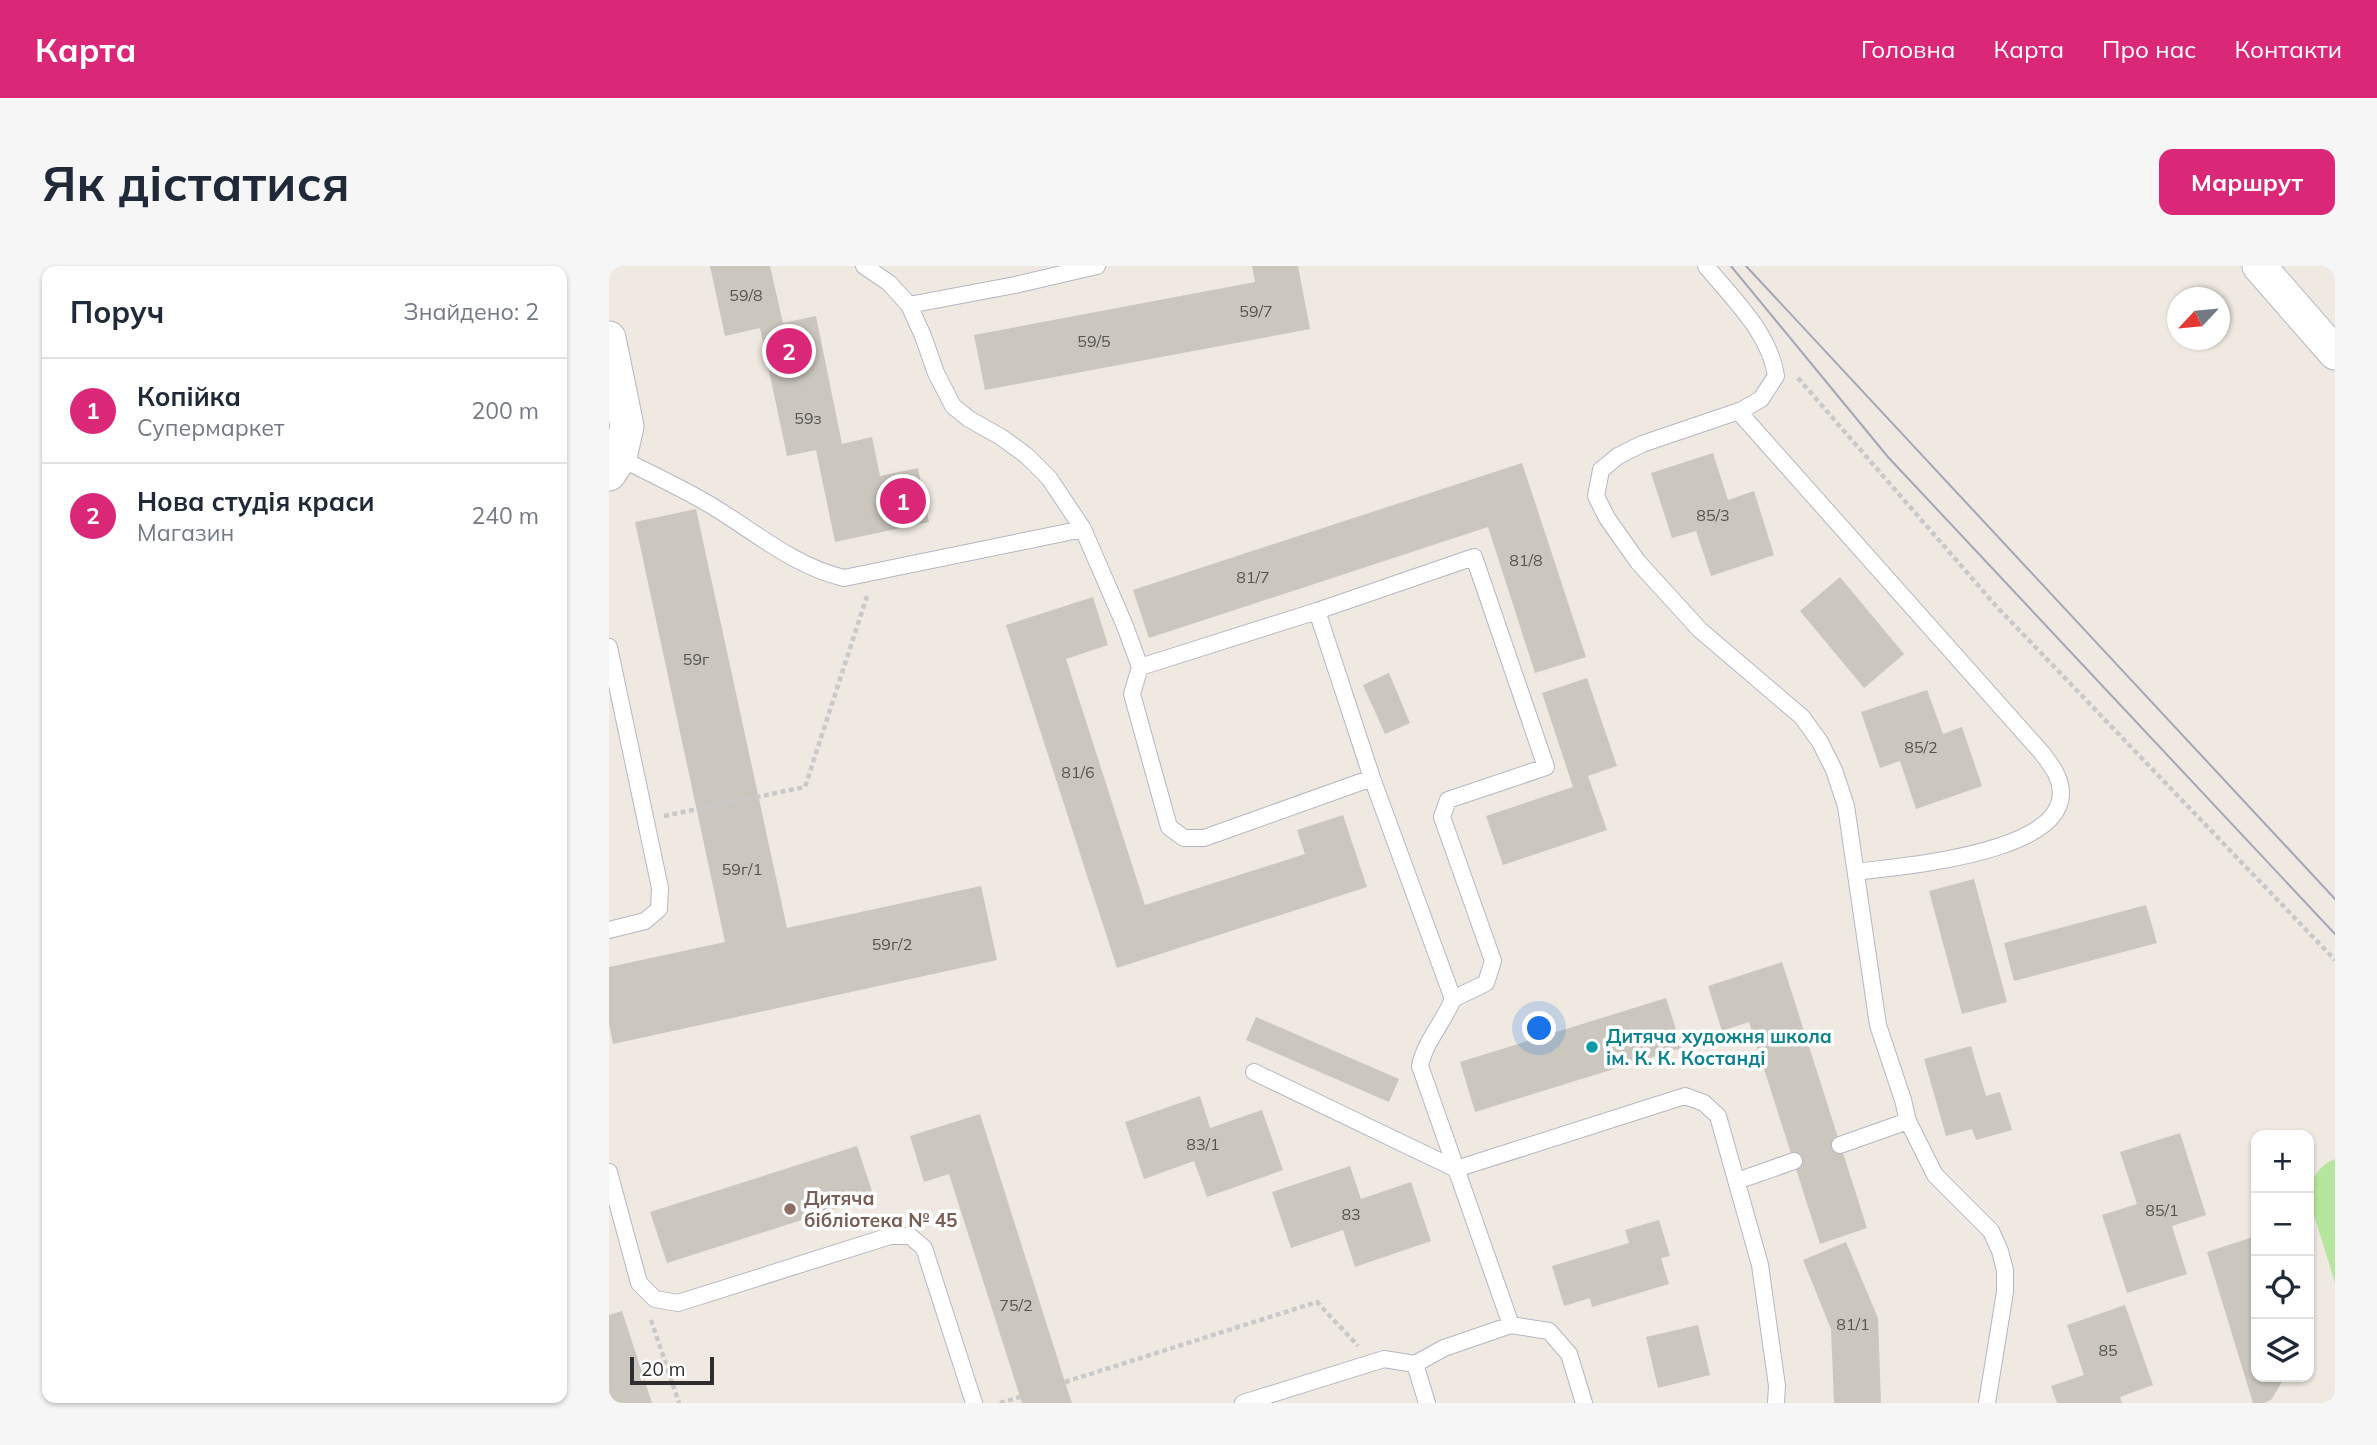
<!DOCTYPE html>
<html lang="uk">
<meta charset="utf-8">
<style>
:root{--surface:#fff;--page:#f6f6f7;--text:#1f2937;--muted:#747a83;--line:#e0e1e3;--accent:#db2777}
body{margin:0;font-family:Mulish,sans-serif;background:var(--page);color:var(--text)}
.controls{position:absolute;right:21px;bottom:21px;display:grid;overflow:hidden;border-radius:14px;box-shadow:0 2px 5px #0004}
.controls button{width:63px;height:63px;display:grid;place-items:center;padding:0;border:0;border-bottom:2px solid var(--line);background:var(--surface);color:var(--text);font:35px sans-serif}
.compass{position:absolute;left:1558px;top:21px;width:63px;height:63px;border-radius:50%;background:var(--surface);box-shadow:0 2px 5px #0004;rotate:244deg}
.scale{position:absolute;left:21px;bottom:18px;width:84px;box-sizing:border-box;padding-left:7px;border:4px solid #2e2e2e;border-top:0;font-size:19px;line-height:24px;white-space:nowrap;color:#2e2e2e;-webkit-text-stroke:5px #fff;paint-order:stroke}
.you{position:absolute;left:931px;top:763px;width:24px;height:24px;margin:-18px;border:5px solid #fff;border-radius:50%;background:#1a73e8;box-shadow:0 0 0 10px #1a73e833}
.badge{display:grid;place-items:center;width:46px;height:46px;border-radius:50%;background:var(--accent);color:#fff;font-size:23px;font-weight:700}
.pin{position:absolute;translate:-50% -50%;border:4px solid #fff;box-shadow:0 2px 7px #0006}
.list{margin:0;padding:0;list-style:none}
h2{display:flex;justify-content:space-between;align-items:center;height:91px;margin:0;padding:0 28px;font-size:30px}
h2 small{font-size:23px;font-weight:400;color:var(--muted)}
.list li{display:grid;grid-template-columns:46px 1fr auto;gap:21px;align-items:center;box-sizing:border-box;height:105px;padding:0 28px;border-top:2px solid var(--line)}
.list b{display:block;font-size:26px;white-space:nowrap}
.list p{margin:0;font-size:23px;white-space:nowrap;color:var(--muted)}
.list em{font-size:23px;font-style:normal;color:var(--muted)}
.icon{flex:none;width:38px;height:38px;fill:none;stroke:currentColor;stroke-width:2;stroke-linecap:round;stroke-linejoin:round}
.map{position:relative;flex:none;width:1726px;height:1137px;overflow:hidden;border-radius:14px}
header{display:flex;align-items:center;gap:42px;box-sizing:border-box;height:98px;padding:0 35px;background:var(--accent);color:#fff}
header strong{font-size:33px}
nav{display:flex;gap:38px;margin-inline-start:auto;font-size:24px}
.intro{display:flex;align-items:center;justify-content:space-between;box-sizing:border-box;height:168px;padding:0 42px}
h1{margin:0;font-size:49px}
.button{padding:18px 32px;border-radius:14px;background:var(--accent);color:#fff;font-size:24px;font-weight:700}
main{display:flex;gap:42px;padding:0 42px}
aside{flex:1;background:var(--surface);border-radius:14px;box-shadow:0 2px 5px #0004}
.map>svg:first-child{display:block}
</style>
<header>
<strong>Карта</strong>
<nav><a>Головна</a><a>Карта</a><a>Про нас</a><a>Контакти</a></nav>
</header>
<div class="intro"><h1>Як дістатися</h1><a class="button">Маршрут</a></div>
<main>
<aside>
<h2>Поруч<small>Знайдено: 2</small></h2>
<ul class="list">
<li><span class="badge">1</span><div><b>Копійка</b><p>Супермаркет</p></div><em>200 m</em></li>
<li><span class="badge">2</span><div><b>Нова студія краси</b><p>Магазин</p></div><em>240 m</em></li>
</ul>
</aside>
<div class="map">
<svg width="1726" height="1137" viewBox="0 0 1726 1137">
<rect width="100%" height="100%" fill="#efe9e1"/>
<path fill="#b6e59e" d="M 1726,893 L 1726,1017 L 1701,936 C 1700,916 1707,901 1726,893 Z"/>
<path fill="#cbc7bf" d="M 101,0 L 161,0 L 174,57 L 207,50 L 233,178 L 263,171 L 271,210 L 309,202 L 320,256 L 226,276 L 207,184 L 178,190 L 151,62 L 116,70 Z
M 643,0 L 689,0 L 701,63 L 376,124 L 365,69 L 646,16 Z
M 1104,187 L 1119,234 L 1145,225 L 1165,289 L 1102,310 L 1087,265 L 1063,272 L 1042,207 Z
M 913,197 L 977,391 L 926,407 L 879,261 L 540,372 L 524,324 Z
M 87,243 L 178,662 L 372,620 L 388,694 L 4,778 L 0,758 L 0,701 L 116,676 L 26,256 Z
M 1231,311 L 1295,388 L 1255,422 L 1191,345 Z
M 484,331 L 499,379 L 457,393 L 536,639 L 696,588 L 688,564 L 734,549 L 758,621 L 508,702 L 397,359 Z
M 780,407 L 801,457 L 776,468 L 754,419 Z
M 978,412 L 1008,500 L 979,510 L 998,564 L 894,599 L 877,550 L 964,521 L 933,427 Z
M 1318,424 L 1334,468 L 1353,461 L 1373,520 L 1307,543 L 1291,495 L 1271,502 L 1252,446 Z
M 1365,613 L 1398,736 L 1353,748 L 1320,625 Z
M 1537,639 L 1548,677 L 1405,715 L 1395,677 Z
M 1173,696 L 1258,962 L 1211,978 L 1140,756 L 1113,765 L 1099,720 Z
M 1057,732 L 1073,782 L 866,846 L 851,796 Z
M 647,751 L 790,813 L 780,836 L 637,774 Z
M 1362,780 L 1377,830 L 1391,826 L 1403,864 L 1367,874 L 1363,863 L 1337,870 L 1315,793 Z
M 591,830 L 601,862 L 653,844 L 674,904 L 598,931 L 585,895 L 535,913 L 516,856 Z
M 371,848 L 456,1116 L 463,1137 L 413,1137 L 340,908 L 315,916 L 301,870 Z
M 1571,867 L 1597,949 L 1563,960 L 1578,1008 L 1518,1027 L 1493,949 L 1528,938 L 1511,886 Z
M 248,880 L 265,931 L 58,997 L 41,946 Z
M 741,900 L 752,933 L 802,916 L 822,975 L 746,1001 L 734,964 L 682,982 L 663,926 Z
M 1050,954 L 1061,990 L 1052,992 L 1060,1018 L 983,1041 L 981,1032 L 955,1040 L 943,1000 L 1020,977 L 1016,964 Z
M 1647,970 L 1647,1111 L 1683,1111 L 1673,1116 L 1662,1134 L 1655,1137 L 1644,1137 L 1598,986 Z
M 1237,976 L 1269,1052 L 1272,1137 L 1225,1137 L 1222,1063 L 1194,994 Z
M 1516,1039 L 1544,1119 L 1511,1131 L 1513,1137 L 1448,1137 L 1442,1120 L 1475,1109 L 1458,1059 Z
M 13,1045 L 43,1137 L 0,1137 L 0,1049 Z
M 1089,1059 L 1101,1109 L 1049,1122 L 1037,1071 Z"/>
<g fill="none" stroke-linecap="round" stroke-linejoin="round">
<g stroke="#b4b7c1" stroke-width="18">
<path id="lane" d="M 255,0 L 280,17 L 300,39 L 314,70 L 327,107 L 344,140 L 360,153 L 392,171 L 418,190 L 440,212 L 474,263 L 516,360 L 531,401 L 523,428 L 560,561 L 575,572 L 595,572 L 763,512
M 1097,0 C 1123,32 1161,67 1167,110 L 1152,133 L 1133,144 L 1033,178 L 1009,190 L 992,204 L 987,230 L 998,252 L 1029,296 L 1091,364 L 1193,451 L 1211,476 L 1225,504 L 1237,540 L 1269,759 L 1294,834 L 1299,855 L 1326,909 L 1382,965 L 1391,985 L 1396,1004 L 1396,1026 L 1378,1137
M 300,39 L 406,19 L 488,0
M 1129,145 L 1433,487 C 1438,494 1445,502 1448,510 C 1482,587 1289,600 1247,606
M 11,192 C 42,208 73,222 103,240 C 146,266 185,300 235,312 L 474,263
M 708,345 L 865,291 L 937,501 L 839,534 L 833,551 L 884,695 L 877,717 L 844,733
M 0,381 L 51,622 L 50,643 L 36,655 L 0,664
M 531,401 L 708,345 L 763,512 L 844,733 C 835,756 816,775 811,800 L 902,1059
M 645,806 L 847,903 L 1076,830 L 1095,837 L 1109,850 L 1151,999 L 1168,1120 L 1167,1137
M 1231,879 L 1299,855
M 0,906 L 30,1017 L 46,1033 L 69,1037 L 281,970 L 301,970 L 315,982 L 365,1137
M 1128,915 L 1185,895
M 634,1137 L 775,1093 L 806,1098
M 818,1137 L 806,1098 L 835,1082 L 902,1059 L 940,1065 L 960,1088 L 975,1137"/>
</g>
<g stroke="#b4b7c1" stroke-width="35">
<path id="street" d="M 1650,0 L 1726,87
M 0,72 L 18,160 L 11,192 L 0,208"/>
</g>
<path stroke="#c9c9c9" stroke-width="4.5" stroke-dasharray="5 3.5" stroke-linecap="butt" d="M 1189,112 L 1388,341 L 1726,694
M 55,550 L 196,521 L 258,330
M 42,1054 L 70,1137
M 456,1116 L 708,1036 L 749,1080
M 391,1137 L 411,1131"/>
<use href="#lane" stroke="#fff" stroke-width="16"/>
<use href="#street" stroke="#fff" stroke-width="33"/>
<path stroke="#a3a6b8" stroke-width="2" d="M 1122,0 L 1279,191 L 1726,668
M 1137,0 L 1726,633"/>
</g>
<circle fill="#0f9aa8" stroke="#fff" stroke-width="2.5" cx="983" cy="781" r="7"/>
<circle fill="#8d6e63" stroke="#fff" stroke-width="2.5" cx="181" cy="943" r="7"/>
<g text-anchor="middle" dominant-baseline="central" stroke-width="7" stroke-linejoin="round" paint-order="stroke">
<g font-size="16" fill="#555452">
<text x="137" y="29">59/8</text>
<text x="647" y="45">59/7</text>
<text x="485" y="75">59/5</text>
<text x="199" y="152">59з</text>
<text x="1104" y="249">85/3</text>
<text x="917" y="294">81/8</text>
<text x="644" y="311">81/7</text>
<text x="87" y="393">59г</text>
<text x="1312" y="481">85/2</text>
<text x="469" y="506">81/6</text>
<text x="133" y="603">59г/1</text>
<text x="283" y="678">59г/2</text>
<text x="594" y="878">83/1</text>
<text x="1553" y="944">85/1</text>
<text x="742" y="948">83</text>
<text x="407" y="1039">75/2</text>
<text x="1244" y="1058">81/1</text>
<text x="1499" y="1084">85</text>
</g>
<g font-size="19" font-weight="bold" fill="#0d838f" stroke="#fff" text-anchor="start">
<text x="997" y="770">Дитяча художня школа<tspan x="997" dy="22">ім. К. К. Костанді</tspan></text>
</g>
<g font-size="19" font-weight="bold" fill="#785e54" stroke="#fff" text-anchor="start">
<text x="195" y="932">Дитяча<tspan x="195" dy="22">бібліотека № 45</tspan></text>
</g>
</g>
</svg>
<div class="controls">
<button>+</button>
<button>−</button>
<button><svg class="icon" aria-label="locate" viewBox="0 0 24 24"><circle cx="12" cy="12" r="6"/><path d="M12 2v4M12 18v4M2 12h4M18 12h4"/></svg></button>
<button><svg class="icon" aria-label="layers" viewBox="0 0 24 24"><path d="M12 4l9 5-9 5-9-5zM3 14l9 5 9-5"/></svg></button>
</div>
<svg class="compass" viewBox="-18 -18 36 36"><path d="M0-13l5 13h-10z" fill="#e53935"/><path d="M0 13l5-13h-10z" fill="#747a83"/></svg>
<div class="scale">20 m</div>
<div class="you"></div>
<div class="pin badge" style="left:294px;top:235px">1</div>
<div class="pin badge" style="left:180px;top:85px">2</div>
</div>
</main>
